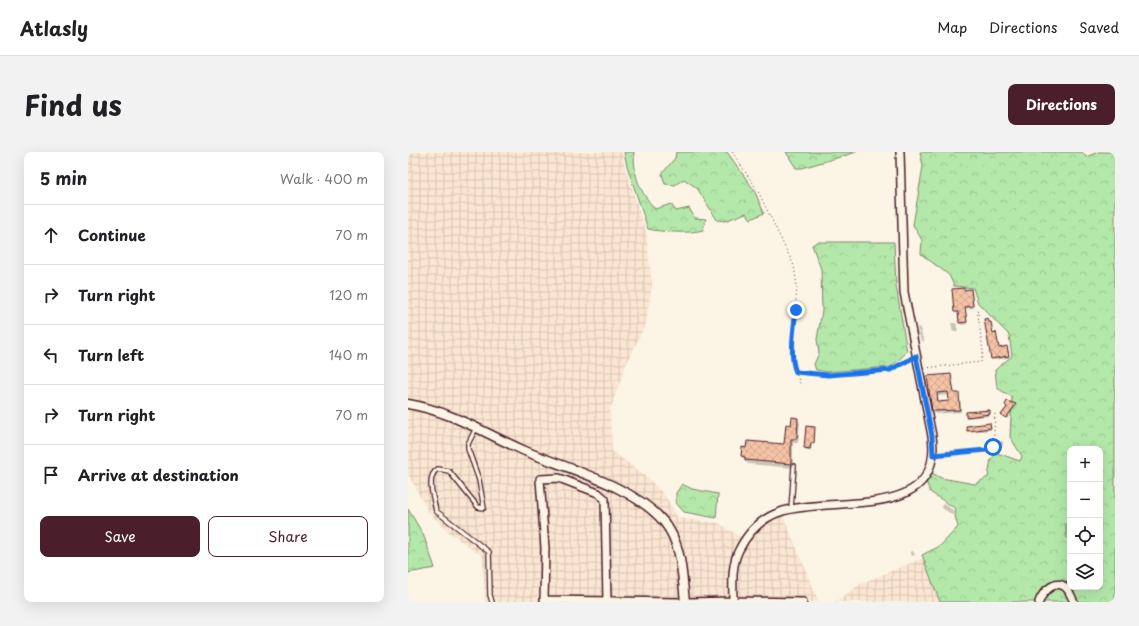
<!DOCTYPE html>
<meta charset="utf-8">
<style>
:root{--surface:#fff;--page:#f2f2f2;--text:#202124;--muted:#757577;--line:#e0e0e0;--accent:#4a1f2b}
body{margin:0;font-family:"Playpen Sans",sans-serif;background:var(--page);color:var(--text)}
.controls{position:absolute;right:12px;bottom:12px;display:grid;overflow:hidden;border-radius:8px;box-shadow:0 4px 16px #0002}
.controls button{width:36px;height:36px;display:grid;place-items:center;padding:0;border:0;border-bottom:1px solid var(--line);background:var(--surface);color:var(--text);font:20px sans-serif}
.stop{position:absolute;width:12px;height:12px;margin:-9px;border:3px solid #1a73e8;border-radius:50%;background:#fff}
.stop.end{background:#1a73e8;border-color:#fff;box-shadow:0 1px 4px #0008}
.list{margin:0;padding:0;list-style:none}
h2{display:flex;justify-content:space-between;align-items:center;height:52px;margin:0;padding:0 16px;font-size:17px}
h2 small{font-size:13px;font-weight:400;color:var(--muted)}
.list li{display:grid;grid-template-columns:26px 1fr auto;gap:12px;align-items:center;box-sizing:border-box;height:60px;padding:0 16px;border-top:1px solid var(--line)}
.list b{display:block;font-size:15px;white-space:nowrap}
.list em{font-size:13px;font-style:normal;color:var(--muted)}
.actions{display:flex;gap:8px;padding:12px 16px}
.actions a{flex:1;padding:9px 0;border:1px solid var(--accent);border-radius:8px;text-align:center;font-size:14px;color:var(--accent)}
.actions .main{background:var(--accent);color:#fff}
.icon{flex:none;width:22px;height:22px;fill:none;stroke:currentColor;stroke-width:2;stroke-linecap:round;stroke-linejoin:round}
.map{position:relative;flex:none;width:707px;height:450px;overflow:hidden;border-radius:8px}
header{display:flex;align-items:center;gap:24px;box-sizing:border-box;height:56px;padding:0 20px;background:var(--surface);border-bottom:1px solid var(--line)}
header strong{font-size:19px}
nav{display:flex;gap:22px;margin-inline-start:auto;font-size:14px}
.intro{display:flex;align-items:center;justify-content:space-between;box-sizing:border-box;height:96px;padding:0 24px}
h1{margin:0;font-size:28px}
.button{padding:10px 18px;border-radius:8px;background:var(--accent);color:#fff;font-size:14px;font-weight:700}
main{display:flex;gap:24px;padding:0 24px}
aside{flex:1;background:var(--surface);border-radius:8px;box-shadow:0 4px 16px #0002}
.map>svg:first-child{display:block}
</style>
<header>
<strong>Atlasly</strong>
<nav><a>Map</a><a>Directions</a><a>Saved</a></nav>
</header>
<div class="intro"><h1>Find us</h1><a class="button">Directions</a></div>
<main>
<aside>
<h2>5 min<small>Walk · 400 m</small></h2>
<ul class="list">
<li><svg class="icon" aria-label="ahead" viewBox="0 0 24 24"><path d="M12 20V5M6 11l6-6 6 6"/></svg><div><b>Continue</b></div><em>70 m</em></li>
<li><svg class="icon" aria-label="right" viewBox="0 0 24 24"><path d="M7 20v-9h11M14 6l5 5-5 5"/></svg><div><b>Turn right</b></div><em>120 m</em></li>
<li><svg class="icon" aria-label="left" viewBox="0 0 24 24"><path d="M17 20v-9H6M10 6l-5 5 5 5"/></svg><div><b>Turn left</b></div><em>140 m</em></li>
<li><svg class="icon" aria-label="right" viewBox="0 0 24 24"><path d="M7 20v-9h11M14 6l5 5-5 5"/></svg><div><b>Turn right</b></div><em>70 m</em></li>
<li><svg class="icon" aria-label="arrive" viewBox="0 0 24 24"><path d="M6 21V4h12l-3 4 3 4H6"/></svg><div><b>Arrive at destination</b></div></li>
</ul>
<div class="actions"><a class="main">Save</a><a>Share</a></div>
</aside>
<div class="map">
<svg width="707" height="450" viewBox="0 0 707 450">
<defs>
<pattern id="industrial-grid" width="8" height="8" patternUnits="userSpaceOnUse"><rect width="8" height="8" fill="#fae6d2"/><path d="M0 4h8M4 0v8" fill="none" stroke="#d8c5b4"/></pattern>
<pattern id="forest-crowns" width="20" height="18" patternUnits="userSpaceOnUse"><rect width="20" height="18" fill="#b3e8aa"/><path d="M2 6a3 3 0 1 1 6 0M12 15a3 3 0 1 1 6 0" fill="none" stroke="#9bc792"/></pattern>
<pattern id="building-cross-hatch" width="8" height="8" patternUnits="userSpaceOnUse"><rect width="8" height="8" fill="#f5c3a5"/><path d="M0 0l8 8M0 8l8-8" fill="none" stroke="#d4a78e"/></pattern>
</defs>
<rect width="100%" height="100%" fill="#fcf5e5"/>
<filter id="ink" filterUnits="userSpaceOnUse"><feTurbulence type="fractalNoise" baseFrequency=".025" numOctaves="2"/><feDisplacementMap in="SourceGraphic" scale="8" xChannelSelector="R" yChannelSelector="G"/><feConvolveMatrix kernelMatrix="1 2 1 2 8 2 1 2 1" color-interpolation-filters="sRGB"/></filter>
<g filter="url(#ink)">
<path fill="url(#industrial-grid)" d="M 0,0 L 214,0 L 217,15 L 238,80 L 244,133 L 238,171 L 218,213 L 202,258 L 204,299 L 239,325 L 258,345 L 270,366 L 311,371 L 340,390 L 352,377 L 364,367 L 375,363 L 411,450 L 77,450 L 75,405 L 38,378 L 19,358 L 0,322 Z
M 528,401 L 540,450 L 427,450 L 454,431 Z"/>
<path fill="url(#forest-crowns)" stroke="#7e846a" fill-rule="evenodd" d="M 216,0 L 226,0 C 226,26 231,38 247,57 L 263,52 L 268,59 L 281,56 L 287,66 L 298,67 L 295,78 C 282,82 253,80 240,77 L 219,14 Z
M 268,0 L 319,0 L 346,38 L 356,61 L 343,67 L 338,61 L 317,69 L 309,68 L 289,36 L 276,27 L 267,33 L 257,32 L 254,22 L 267,6 Z
M 378,0 L 449,0 L 394,16 L 388,16 Z
M 512,0 L 674,0 L 678,5 L 690,0 L 707,0 L 707,448 L 702,450 L 532,450 L 514,403 L 532,394 L 550,375 L 547,364 L 548,357 L 522,340 L 518,329 L 522,320 L 533,326 L 567,332 L 580,325 L 583,307 L 589,301 L 612,309 L 614,304 L 602,285 L 604,245 L 589,236 L 587,218 L 604,204 L 601,183 L 570,151 L 565,136 L 546,134 L 541,123 L 513,102 L 514,88 L 505,73 L 515,14 ZM 662,297 L 692,297 L 692,435 L 662,435 Z
M 409,90 L 486,90 L 488,133 L 499,200 L 483,215 L 419,220 L 408,218 L 406,212 L 411,201 L 409,187 L 414,159 L 413,117 L 404,93 Z
M 274,332 L 284,337 L 310,342 L 308,366 L 276,360 L 268,351 L 268,341 Z
M 0,357 L 15,382 L 27,416 L 0,421 Z"/>
<path fill="#0003" fill-rule="evenodd" d="M 545,138 L 563,138 L 564,140 L 566,156 L 558,157 L 559,172 L 553,173 L 551,161 L 547,160 Z
M 543,171 L 548,171 L 550,179 L 545,180 Z
M 509,175 L 513,176 L 514,185 L 515,185 L 516,189 L 513,189 Z
M 588,181 L 591,197 L 600,197 L 601,206 L 585,208 L 584,206 L 585,182 Z
M 542,223 L 547,242 L 550,242 L 552,245 L 553,260 L 527,262 L 520,225 ZM 542,243 L 542,250 L 531,251 L 530,244 Z
M 598,253 L 607,253 L 608,255 L 599,267 L 595,263 L 600,256 Z
M 581,259 L 582,264 L 560,266 L 559,265 Z
M 390,267 L 392,271 L 390,291 L 385,291 L 385,316 L 340,312 L 334,304 L 377,293 L 384,274 Z
M 582,272 L 583,278 L 561,280 L 560,278 Z
M 406,276 L 406,293 L 404,292 L 403,298 L 398,298 L 397,296 Z
M 590,289 L 595,289 L 595,294 L 590,293 Z
M 535,351 L 546,359 L 545,363 L 534,356 Z
M 659,367 L 662,367 L 662,390 L 657,384 L 657,371 L 659,371 Z
M 505,399 L 507,403 L 504,404 L 502,400 Z"/>
<path fill="url(#building-cross-hatch)" stroke="#4a1f2b" fill-rule="evenodd" d="M 556,136 L 556,138 L 563,137 L 565,154 L 557,155 L 559,170 L 551,171 L 550,160 L 546,160 L 544,137 Z
M 580,166 L 581,170 L 583,170 L 585,181 L 588,180 L 591,196 L 599,194 L 601,204 L 583,207 L 576,167 Z
M 543,222 L 546,241 L 551,241 L 552,258 L 524,259 L 519,224 ZM 540,240 L 541,249 L 530,250 L 529,241 Z
M 599,249 L 608,252 L 598,266 L 593,263 L 599,255 L 597,253 Z
M 582,258 L 582,262 L 558,265 L 558,260 Z
M 384,265 L 390,266 L 389,287 L 383,287 L 383,312 L 337,308 L 337,305 L 333,304 L 334,295 L 338,296 L 339,289 L 376,292 L 378,272 L 383,273 Z
M 582,271 L 583,276 L 559,279 L 558,274 Z
M 398,274 L 407,275 L 406,291 L 403,291 L 402,297 L 396,296 Z"/>
<g fill="none" stroke-linecap="round" stroke-linejoin="round">
<g stroke="#4a1f2b" stroke-width="6">
<path id="service" d="M 68,276 L 60,292 L 60,297 L 71,328 L 76,356 L 70,355 L 41,319 L 30,317 C 17,324 26,347 28,359 L 81,400 L 82,443 L 84,450
M 383,357 L 386,314"/>
</g>
<g stroke="#4a1f2b" stroke-width="10">
<path id="minor" d="M 136,448 L 270,450
M 136,450 L 137,396 L 132,327 L 151,326 L 190,341 L 197,347 L 199,450
M 281,450 L 325,449
M 395,450 L 325,449 C 325,433 323,413 331,398 C 340,380 355,365 375,359 C 426,343 536,371 524,284 L 496,140 L 492,0
M 631,450 C 635,439 650,424 660,438 C 662,441 664,446 666,450"/>
</g>
<g stroke="#4a1f2b" stroke-width="11">
<path id="tertiary" d="M 0,252 C 43,259 78,282 117,299 C 160,317 226,334 256,370 C 274,392 274,422 277,450"/>
</g>
<path stroke="#4a1f2b" stroke-width="1" stroke-dasharray="1 3" stroke-linecap="butt" d="M 324,0 L 350,39 L 386,114 L 389,134 L 385,188 L 386,216 L 393,234
M 517,216 L 573,210 L 575,200 L 569,155
M 388,221 L 420,223 L 482,218 L 502,208
M 530,303 L 577,298 L 585,295 L 587,262"/>
<use href="#service" stroke="#fcf5e5" stroke-width="3.5"/>
<use href="#minor" stroke="#fcf5e5" stroke-width="7"/>
<use href="#tertiary" stroke="#fcf5e5" stroke-width="8"/>
</g>
</g>
<g fill="none" stroke-linecap="round" stroke-linejoin="round" filter="url(#ink)">
<path stroke="#1a73e8" stroke-width="5" d="M 388,158 C 386,174 381,206 388,220 L 420,223 L 482,218 L 508,204 L 524,284 L 525,303 L 578,298 L 585,295"/>
</g>
</svg>
<div class="controls">
<button>+</button>
<button>−</button>
<button><svg class="icon" aria-label="locate" viewBox="0 0 24 24"><circle cx="12" cy="12" r="6"/><path d="M12 2v4M12 18v4M2 12h4M18 12h4"/></svg></button>
<button><svg class="icon" aria-label="layers" viewBox="0 0 24 24"><path d="M12 4l9 5-9 5-9-5zM3 14l9 5 9-5"/></svg></button>
</div>
<div class="stop" style="left:585px;top:295px"></div>
<div class="stop end" style="left:388px;top:158px"></div>
</div>
</main>
